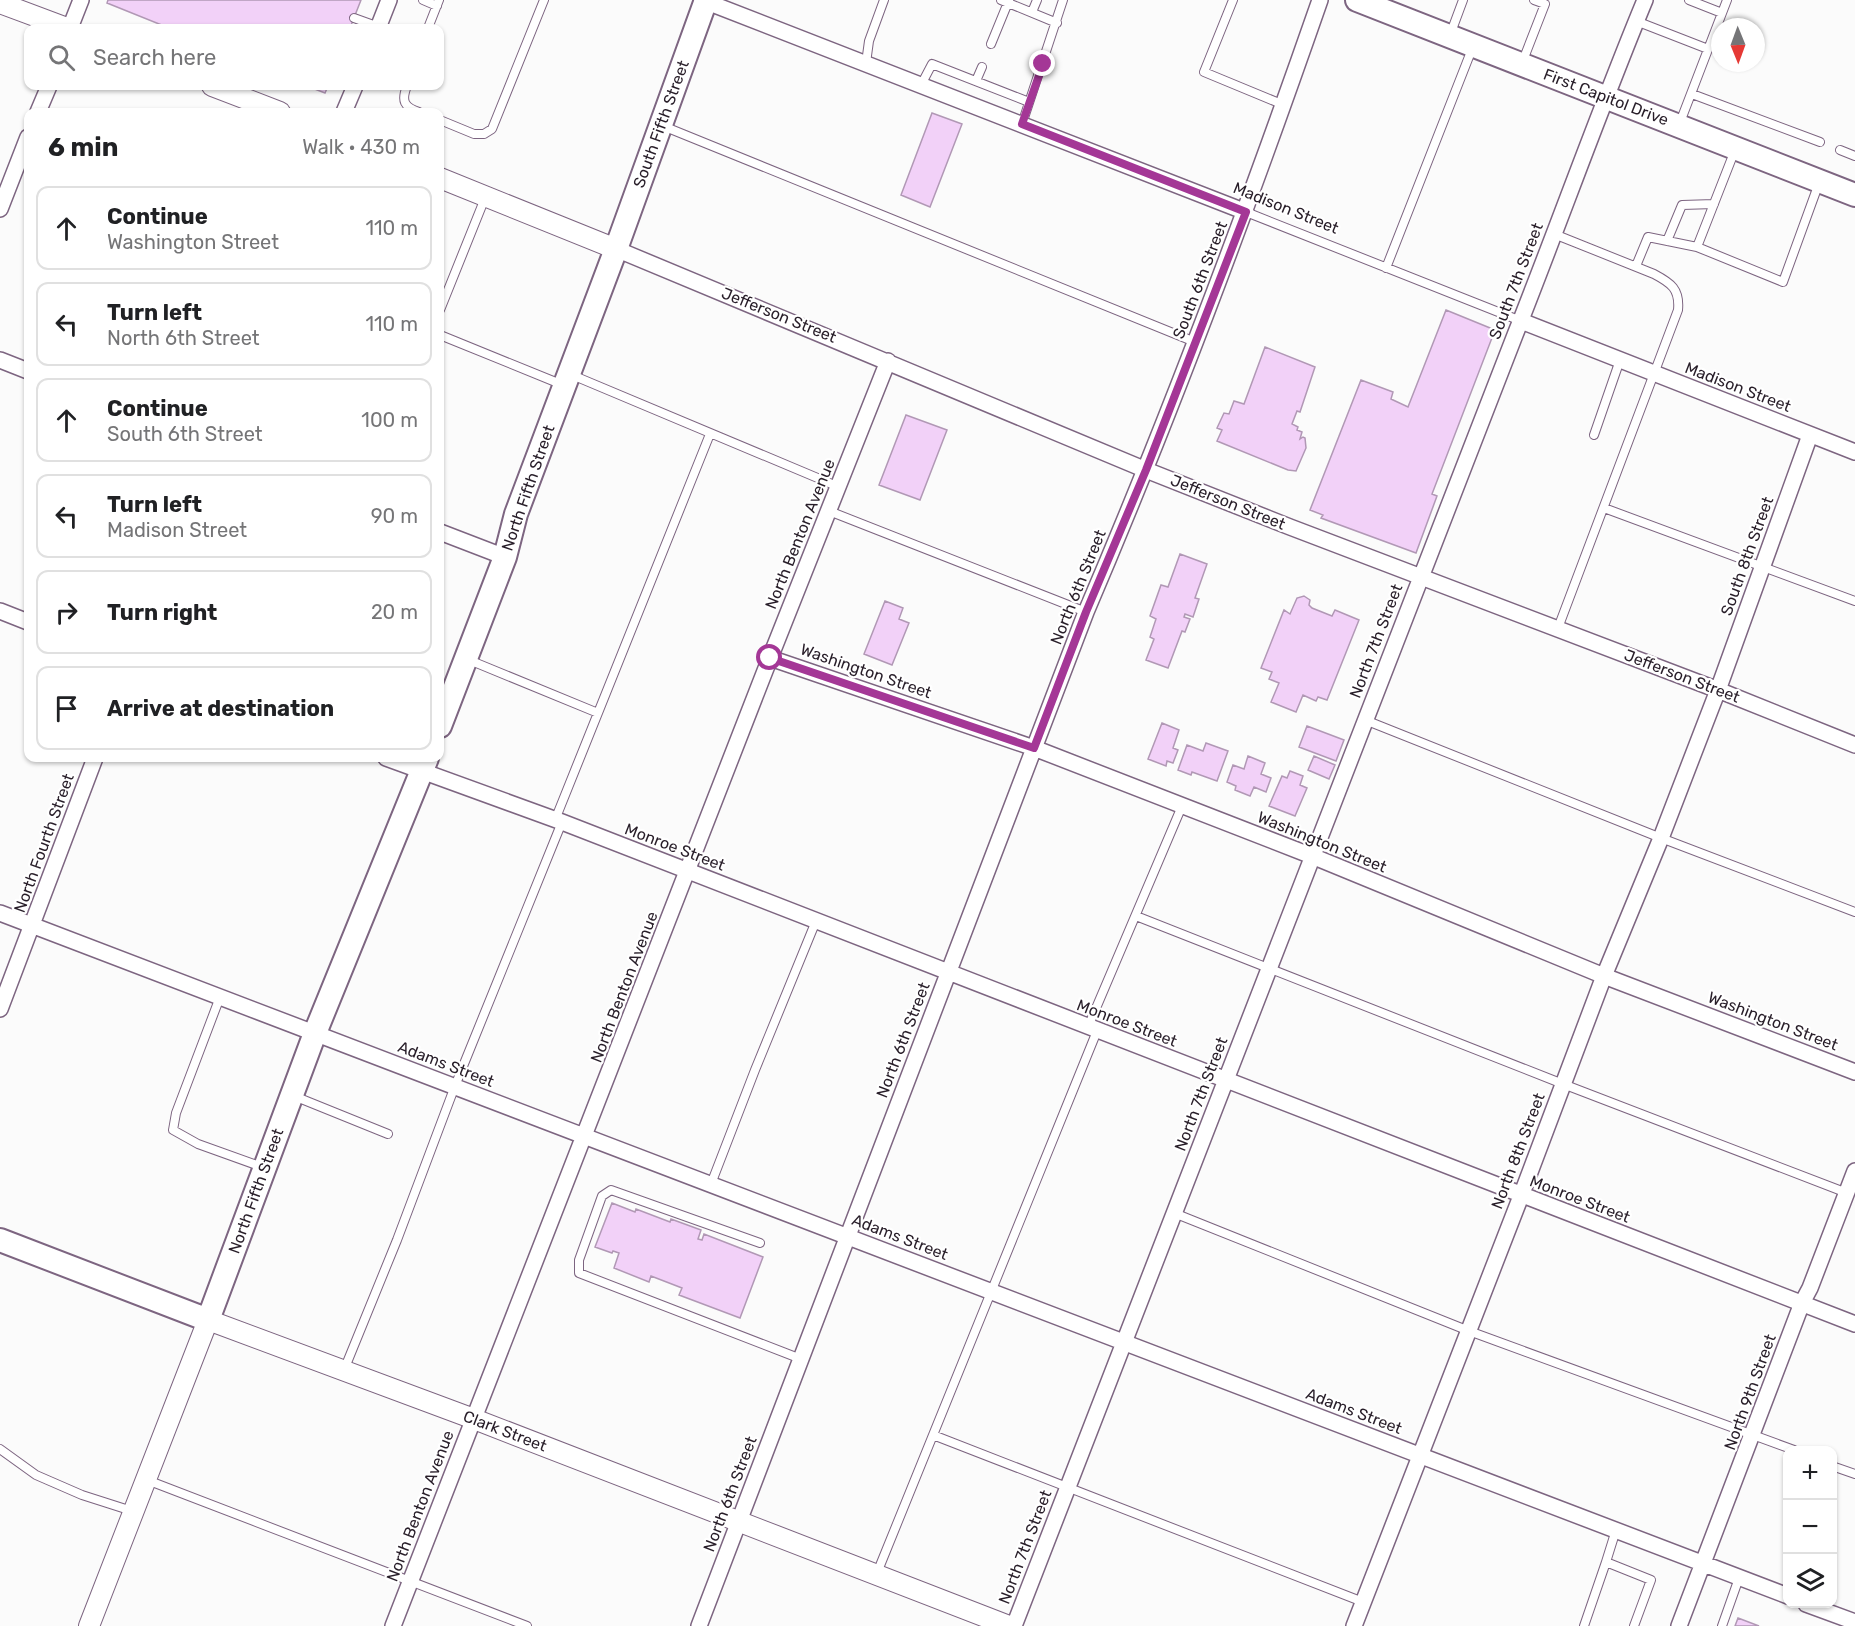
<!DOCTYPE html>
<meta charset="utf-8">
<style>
:root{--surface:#fff;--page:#f2f2f2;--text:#202124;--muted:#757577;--line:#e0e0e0}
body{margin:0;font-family:Rubik,sans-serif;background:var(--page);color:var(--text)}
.controls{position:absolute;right:18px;bottom:18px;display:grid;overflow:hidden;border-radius:12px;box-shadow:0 2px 4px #0004}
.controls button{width:54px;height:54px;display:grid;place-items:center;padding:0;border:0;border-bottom:2px solid var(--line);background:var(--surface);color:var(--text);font:30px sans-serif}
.compass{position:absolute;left:1711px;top:18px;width:54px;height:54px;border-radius:50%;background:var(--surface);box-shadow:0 2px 4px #0004;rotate:179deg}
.stop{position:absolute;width:18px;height:18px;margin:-14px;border:4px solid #a43796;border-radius:50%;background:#fff}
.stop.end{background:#a43796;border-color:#fff;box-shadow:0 2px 6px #0008}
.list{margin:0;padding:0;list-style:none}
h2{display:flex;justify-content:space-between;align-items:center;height:78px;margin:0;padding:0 24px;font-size:26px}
h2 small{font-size:20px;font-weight:400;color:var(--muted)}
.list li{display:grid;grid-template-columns:39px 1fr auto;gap:18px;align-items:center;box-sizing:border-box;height:84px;margin:0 12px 12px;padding:0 12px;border:2px solid var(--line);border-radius:12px}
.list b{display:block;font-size:22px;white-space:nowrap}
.list p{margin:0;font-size:20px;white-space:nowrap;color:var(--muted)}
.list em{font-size:20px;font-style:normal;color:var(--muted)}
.icon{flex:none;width:33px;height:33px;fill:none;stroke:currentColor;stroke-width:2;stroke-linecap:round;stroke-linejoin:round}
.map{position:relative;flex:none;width:1855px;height:1626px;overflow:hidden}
.search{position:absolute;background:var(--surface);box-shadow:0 2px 4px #0004;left:24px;top:24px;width:420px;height:66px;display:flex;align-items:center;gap:15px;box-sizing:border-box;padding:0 21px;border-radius:12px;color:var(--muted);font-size:22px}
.panel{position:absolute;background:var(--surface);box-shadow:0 2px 4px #0004;left:24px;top:108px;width:420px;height:654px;border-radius:12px}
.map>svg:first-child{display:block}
</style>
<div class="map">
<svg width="1855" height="1626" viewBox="0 0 1855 1626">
<rect width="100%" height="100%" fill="#fbfbfb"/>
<path fill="#f2d1f8" stroke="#b198b5" stroke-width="1.5" d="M 108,0 L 361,0 L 350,28 L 169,28 L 107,3 Z
M 307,86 L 328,86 L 325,93 Z
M 932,113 L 962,124 L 930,207 L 901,195 Z
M 1446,310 L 1495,330 L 1432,494 L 1437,496 L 1416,553 L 1321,518 L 1323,515 L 1310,510 L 1361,380 L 1393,392 L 1391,399 L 1408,407 Z
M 1265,347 L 1315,367 L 1300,412 L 1297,411 L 1292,424 L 1298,427 L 1297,430 L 1302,432 L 1300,439 L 1303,437 L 1305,438 L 1306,448 L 1296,471 L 1288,470 L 1217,441 L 1222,430 L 1217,428 L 1224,413 L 1229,414 L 1234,401 L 1244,404 Z
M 906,415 L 947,430 L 920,500 L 879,485 Z
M 1180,554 L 1207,564 L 1195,598 L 1199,599 L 1193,617 L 1185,614 L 1184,617 L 1190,619 L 1185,632 L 1182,631 L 1168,668 L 1146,660 L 1154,639 L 1150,637 L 1156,619 L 1150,616 L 1161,585 L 1168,587 Z
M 1304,596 L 1310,600 L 1309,605 L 1312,608 L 1332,616 L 1335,610 L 1359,620 L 1327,700 L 1318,697 L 1316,701 L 1303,695 L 1296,712 L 1271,702 L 1279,683 L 1269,679 L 1272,672 L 1261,668 L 1284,610 L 1290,614 L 1297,598 Z
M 885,601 L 903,608 L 899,619 L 909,623 L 892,665 L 864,654 Z
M 1162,723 L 1179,730 L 1173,748 L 1178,750 L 1173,763 L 1167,761 L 1166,766 L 1148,759 Z
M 1307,726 L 1344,740 L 1336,761 L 1299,747 Z
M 1206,743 L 1228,751 L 1217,781 L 1192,772 L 1191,775 L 1178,770 L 1187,745 L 1203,751 Z
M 1248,756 L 1265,763 L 1261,774 L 1271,778 L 1266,792 L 1254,787 L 1250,796 L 1235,790 L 1236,786 L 1227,782 L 1233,765 L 1244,769 Z
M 1314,756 L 1335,765 L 1329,779 L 1308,770 Z
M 1290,771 L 1303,776 L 1300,785 L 1307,788 L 1295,816 L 1269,806 L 1282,776 L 1287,778 Z
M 612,1203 L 635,1212 L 636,1209 L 670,1222 L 671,1219 L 701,1230 L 698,1239 L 702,1240 L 704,1234 L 763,1257 L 740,1318 L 679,1295 L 682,1288 L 651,1276 L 649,1282 L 614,1268 L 619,1253 L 613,1251 L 612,1253 L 595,1247 Z
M 1738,1618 L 1759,1626 L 1735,1626 Z"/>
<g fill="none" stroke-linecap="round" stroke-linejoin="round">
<g stroke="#7d6581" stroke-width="10">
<path id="lane" d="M 423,0 L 437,6
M 1001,0 L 1057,23
M 1233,0 L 1204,72 L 1284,105
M 1689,0 L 1722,13
M 1032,12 L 1037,0
M 354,18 L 379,27
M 1636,21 L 1708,49
M 428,28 L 439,0
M 1450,35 L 1463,0
M 991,44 L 1009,0
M 866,63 L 869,41 L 884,0
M 1522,63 L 1545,4 L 1534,0
M 976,81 L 982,67
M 921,85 L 932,64 L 1029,102
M 407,86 C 401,101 404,107 419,112
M 1692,94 L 1820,142
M 440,120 L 474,134 L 484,134 L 492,129 L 544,0
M 1022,124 L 1063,0
M 1679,125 L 1727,0
M 663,126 L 1195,342
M 1735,150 L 1697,247 L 1783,282 L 1819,183
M 1840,150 L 1855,156
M 1246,212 L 1521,321
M 1554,234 L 1654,274 C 1671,283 1680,289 1678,310 L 1558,628
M 1667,241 L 1682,205 L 1714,204
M 1636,266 L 1648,237 L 1697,247
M 1386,268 L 1472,49
M 440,310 L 485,198
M 440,335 L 563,385
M 572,375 L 839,487
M 1594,435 L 1620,360
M 1604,508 L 1855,601
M 829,511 L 1086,612
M 469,660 L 598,713
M 1365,720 L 1661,838 L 1855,912
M 555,820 L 710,434
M 1136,916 L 1563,1084 L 1847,1193
M 220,997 L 176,1113 L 173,1130 L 198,1144 L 262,1167
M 1088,1027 L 1182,806
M 294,1096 L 388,1134
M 711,1184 L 755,1070 L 816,921
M 1174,1213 L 1469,1331 L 1794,1450
M 760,1243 L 611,1190 L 602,1196 L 579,1260 L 579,1273 L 801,1359
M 344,1370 L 397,1240 L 455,1086 L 562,822
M 933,1435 L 1363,1602
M 0,1449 L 36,1475 L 82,1495 L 132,1511
M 1832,1466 L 1855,1474
M 147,1480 L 527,1626
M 1606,1562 L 1616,1530
M 877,1573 L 1097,1031
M 1584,1626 L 1606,1562 L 1651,1580 L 1634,1626
M 1722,1626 L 1739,1578"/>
</g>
<g stroke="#7d6581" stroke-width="18">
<path id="street" d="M 702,0 L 1246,212
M 70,28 L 81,0
M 378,28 L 389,0
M 38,112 L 49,86
M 344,112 L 355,86
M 0,209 L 28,137
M 616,249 L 1146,470 L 1290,527 L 1718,690 L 1855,745
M 1521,321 L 1855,452
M 0,360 L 28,371
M 440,532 L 505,557
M 0,611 L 28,622
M 770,658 L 1034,748 L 1312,856 L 1604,976 L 1855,1072
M 386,758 L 562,822 L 1855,1324
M 0,913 L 1788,1596
M 0,1009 L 95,758
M 1806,1604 L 1855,1622
M 393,1626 L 770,658 L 888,361
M 699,1626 L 1086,612 C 1172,411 1248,207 1320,0
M 1014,1626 C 1183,1196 1346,765 1515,335 C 1559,224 1599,111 1645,0
M 1354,1626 L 1521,1196 L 1604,976 L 1661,838 L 1718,690 L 1810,435
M 1679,1626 L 1802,1303 L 1810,1288 L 1855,1171"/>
</g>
<g stroke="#7d6581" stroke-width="22">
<path id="secondary" d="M 0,3 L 67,28
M 212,86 L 280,112
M 440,178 L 616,249
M 89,1626 L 208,1320 L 474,1419 L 1009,1626"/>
</g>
<g stroke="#7d6581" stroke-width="26">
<path id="primary" d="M 1357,0 L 1855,195
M 440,726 L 505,557 L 516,514 L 616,249 L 706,0
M 0,1240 L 208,1320 L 315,1033 L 427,758"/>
</g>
<use href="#lane" stroke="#fff" stroke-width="8"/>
<use href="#street" stroke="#fff" stroke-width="15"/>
<use href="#secondary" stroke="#fff" stroke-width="20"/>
<use href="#primary" stroke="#fff" stroke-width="22"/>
</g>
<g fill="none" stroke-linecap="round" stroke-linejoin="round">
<path stroke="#a43796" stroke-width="8" d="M 770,658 L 1034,748 L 1086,612 L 1146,470 L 1246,212 L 1022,124 L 1043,64"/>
</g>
<g text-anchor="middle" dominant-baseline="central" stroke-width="4.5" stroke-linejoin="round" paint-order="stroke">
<g font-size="16" fill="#281e29" stroke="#fff">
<text transform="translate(1606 97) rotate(21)">First Capitol Drive</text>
<text transform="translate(661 124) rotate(-70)">South Fifth Street</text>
<text transform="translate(1286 208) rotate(22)">Madison Street</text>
<text transform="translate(1200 280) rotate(-69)">South 6th Street</text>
<text transform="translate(1516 281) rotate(-69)">South 7th Street</text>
<text transform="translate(779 315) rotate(22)">Jefferson Street</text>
<text transform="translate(1738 387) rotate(21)">Madison Street</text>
<text transform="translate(528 488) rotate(-71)">North Fifth Street</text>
<text transform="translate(1228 502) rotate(22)">Jefferson Street</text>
<text transform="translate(800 534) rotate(-68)">North Benton Avenue</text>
<text transform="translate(1747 556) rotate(-70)">South 8th Street</text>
<text transform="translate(1078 587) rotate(-68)">North 6th Street</text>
<text transform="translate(1376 641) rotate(-69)">North 7th Street</text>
<text transform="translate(866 671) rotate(19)">Washington Street</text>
<text transform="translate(1682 676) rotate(21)">Jefferson Street</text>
<text transform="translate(1322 842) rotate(22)">Washington Street</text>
<text transform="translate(44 843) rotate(-70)">North Fourth Street</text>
<text transform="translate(675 847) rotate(21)">Monroe Street</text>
<text transform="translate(624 987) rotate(-69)">North Benton Avenue</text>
<text transform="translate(1773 1021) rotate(21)">Washington Street</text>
<text transform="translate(1127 1023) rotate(21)">Monroe Street</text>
<text transform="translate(903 1040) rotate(-69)">North 6th Street</text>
<text transform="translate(446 1064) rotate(21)">Adams Street</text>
<text transform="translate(1201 1094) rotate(-69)">North 7th Street</text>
<text transform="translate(1518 1151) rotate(-69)">North 8th Street</text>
<text transform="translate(256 1191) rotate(-70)">North Fifth Street</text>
<text transform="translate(1580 1199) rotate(21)">Monroe Street</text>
<text transform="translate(900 1237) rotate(21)">Adams Street</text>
<text transform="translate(1750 1392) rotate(-70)">North 9th Street</text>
<text transform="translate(1354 1411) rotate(21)">Adams Street</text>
<text transform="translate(505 1431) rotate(21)">Clark Street</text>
<text transform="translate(730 1494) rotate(-69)">North 6th Street</text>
<text transform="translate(420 1506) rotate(-69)">North Benton Avenue</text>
<text transform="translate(1025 1547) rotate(-69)">North 7th Street</text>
</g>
</g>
</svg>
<div class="controls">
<button>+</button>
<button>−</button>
<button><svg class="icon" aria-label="layers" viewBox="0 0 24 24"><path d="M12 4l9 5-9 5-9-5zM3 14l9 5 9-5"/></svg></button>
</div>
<svg class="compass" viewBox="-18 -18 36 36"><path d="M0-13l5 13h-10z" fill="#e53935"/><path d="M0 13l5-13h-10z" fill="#757577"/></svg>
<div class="stop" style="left:770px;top:658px"></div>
<div class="stop end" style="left:1043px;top:64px"></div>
<div class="search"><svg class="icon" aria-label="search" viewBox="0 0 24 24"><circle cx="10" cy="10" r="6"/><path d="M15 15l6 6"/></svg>Search here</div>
<section class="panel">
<h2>6 min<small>Walk · 430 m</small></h2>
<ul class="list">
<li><svg class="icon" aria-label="ahead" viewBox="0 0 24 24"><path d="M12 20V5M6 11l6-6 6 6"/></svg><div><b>Continue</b><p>Washington Street</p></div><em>110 m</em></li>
<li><svg class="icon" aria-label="left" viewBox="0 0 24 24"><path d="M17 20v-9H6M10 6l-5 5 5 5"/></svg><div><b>Turn left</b><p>North 6th Street</p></div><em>110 m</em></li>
<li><svg class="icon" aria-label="ahead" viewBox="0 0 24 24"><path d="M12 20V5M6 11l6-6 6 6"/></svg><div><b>Continue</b><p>South 6th Street</p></div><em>100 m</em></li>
<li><svg class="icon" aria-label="left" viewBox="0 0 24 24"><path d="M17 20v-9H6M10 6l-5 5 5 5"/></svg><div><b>Turn left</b><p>Madison Street</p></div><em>90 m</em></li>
<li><svg class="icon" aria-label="right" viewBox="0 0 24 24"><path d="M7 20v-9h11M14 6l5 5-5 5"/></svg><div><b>Turn right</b></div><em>20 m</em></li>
<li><svg class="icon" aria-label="arrive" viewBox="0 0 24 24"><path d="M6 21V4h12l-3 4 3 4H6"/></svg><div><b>Arrive at destination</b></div></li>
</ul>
</section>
</div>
